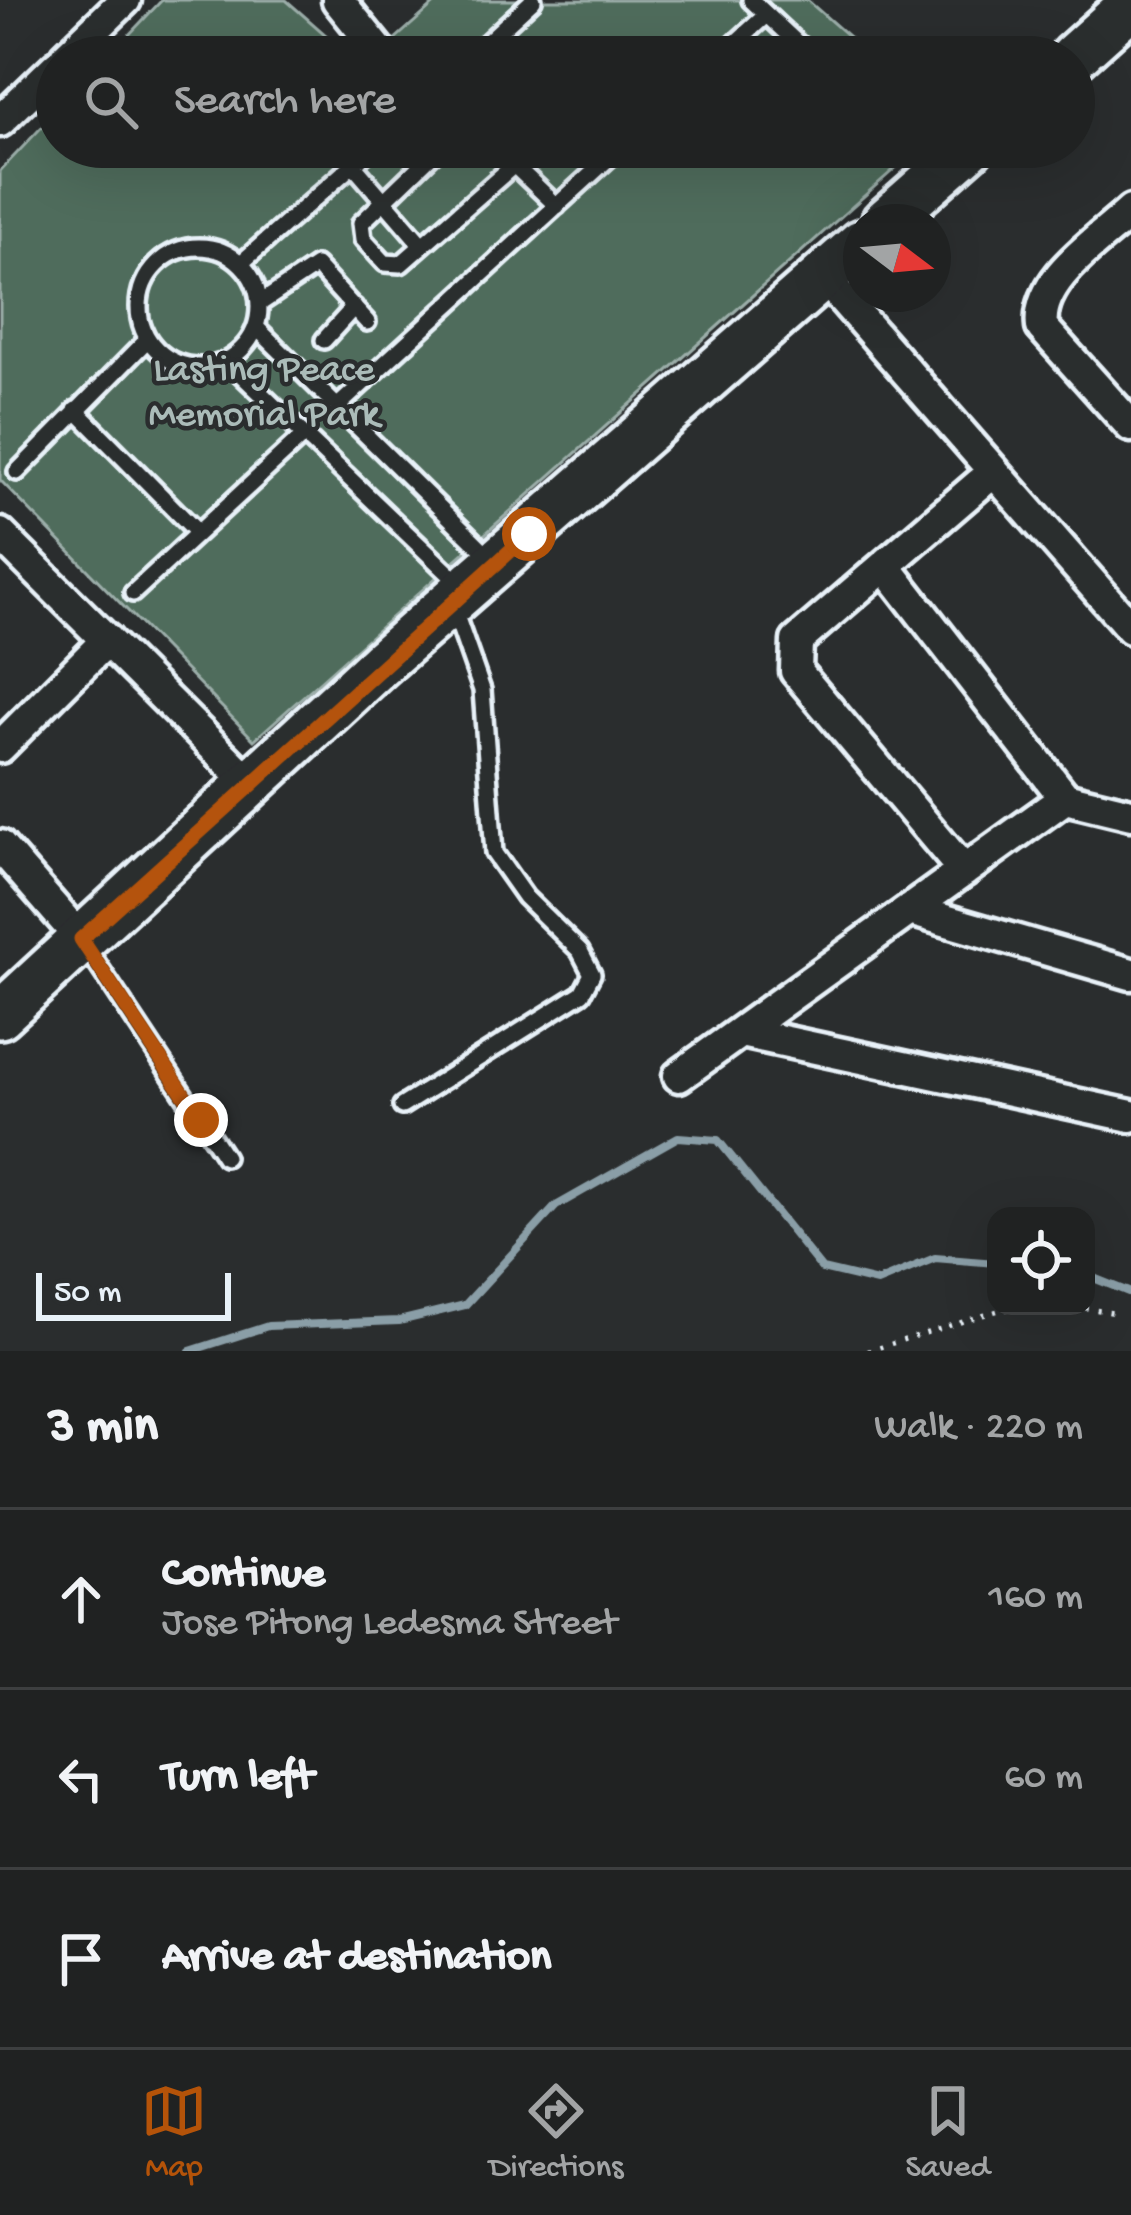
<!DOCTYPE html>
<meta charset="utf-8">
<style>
:root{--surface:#202222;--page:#2d2f2f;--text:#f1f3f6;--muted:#a2a4a5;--line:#3d3f40;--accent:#b45309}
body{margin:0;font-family:"Gochi Hand",sans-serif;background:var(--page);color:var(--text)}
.controls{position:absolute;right:36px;bottom:36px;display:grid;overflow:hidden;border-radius:24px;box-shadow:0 12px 48px #0002}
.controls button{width:108px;height:108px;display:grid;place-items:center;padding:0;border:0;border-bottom:3px solid var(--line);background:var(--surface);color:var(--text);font:60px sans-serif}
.compass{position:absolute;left:843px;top:204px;width:108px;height:108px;border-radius:50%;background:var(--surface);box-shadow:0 12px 48px #0002;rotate:106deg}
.scale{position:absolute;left:36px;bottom:30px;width:195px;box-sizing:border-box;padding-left:12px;border:6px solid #e8f1f8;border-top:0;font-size:33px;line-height:42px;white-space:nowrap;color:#e8f1f8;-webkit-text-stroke:9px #2a2d2e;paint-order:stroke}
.stop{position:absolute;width:36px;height:36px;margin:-27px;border:9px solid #b45309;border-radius:50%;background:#fff}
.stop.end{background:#b45309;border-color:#fff;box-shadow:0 3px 12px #0008}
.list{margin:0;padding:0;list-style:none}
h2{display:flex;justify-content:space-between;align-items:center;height:156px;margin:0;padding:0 48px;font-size:51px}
h2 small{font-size:39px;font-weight:400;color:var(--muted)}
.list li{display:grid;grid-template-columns:78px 1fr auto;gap:36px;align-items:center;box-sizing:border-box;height:180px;padding:0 48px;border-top:3px solid var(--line)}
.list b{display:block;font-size:45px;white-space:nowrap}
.list p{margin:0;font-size:39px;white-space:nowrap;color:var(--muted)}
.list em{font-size:39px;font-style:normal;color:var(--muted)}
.icon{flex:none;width:66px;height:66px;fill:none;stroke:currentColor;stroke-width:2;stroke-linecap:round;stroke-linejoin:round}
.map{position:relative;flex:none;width:1131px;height:1351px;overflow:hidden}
.search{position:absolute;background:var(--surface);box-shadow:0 12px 48px #0002;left:36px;right:36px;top:36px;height:132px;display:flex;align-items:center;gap:30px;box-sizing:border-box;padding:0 42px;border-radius:66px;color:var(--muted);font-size:45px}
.sheet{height:696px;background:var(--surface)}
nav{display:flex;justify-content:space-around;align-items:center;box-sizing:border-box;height:168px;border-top:3px solid var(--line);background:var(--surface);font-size:33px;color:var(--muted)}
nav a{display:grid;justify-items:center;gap:6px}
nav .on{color:var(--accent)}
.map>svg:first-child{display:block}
</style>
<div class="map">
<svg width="1131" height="1351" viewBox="0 0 1131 1351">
<rect width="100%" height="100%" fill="#2a2d2e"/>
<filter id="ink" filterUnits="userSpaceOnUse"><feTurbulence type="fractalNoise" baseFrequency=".00833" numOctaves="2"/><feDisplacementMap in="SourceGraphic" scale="24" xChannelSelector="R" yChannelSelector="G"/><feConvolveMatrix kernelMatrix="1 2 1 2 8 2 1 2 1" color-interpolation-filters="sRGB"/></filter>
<g filter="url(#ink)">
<path fill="#506c5b" stroke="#9caeaa" stroke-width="3" d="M 162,0 L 286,0 L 351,57 L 108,57 Z
M 439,0 L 807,0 L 872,57 L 375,57 Z
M 57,111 L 57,147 L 919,147 L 254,740 L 0,480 L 0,171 Z"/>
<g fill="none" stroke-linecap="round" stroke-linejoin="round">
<path stroke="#8a9ea7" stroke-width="8" d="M 1086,1275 L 1131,1293
M 190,1351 L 268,1326 L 399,1321 L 465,1305 L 556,1206 L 678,1137 L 718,1140 L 822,1269 L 877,1282 L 935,1258 L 996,1263"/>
<g stroke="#e8f1f8" stroke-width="24">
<path id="service" d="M 751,0 L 812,57
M 471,57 L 533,0
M 720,57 L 766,15
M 495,147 L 557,206
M 353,165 L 384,201 L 440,147
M 422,245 L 384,201 L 361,223 L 363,239 L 385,263 L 401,264 L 514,165
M139 307a60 60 0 1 1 120 0a60 60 0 1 1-120 0Z
M 241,263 L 373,147
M 259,304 L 316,266 L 367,322
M 256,327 L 494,561
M 324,340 L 354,307
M 227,361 L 463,587
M 337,407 L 621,147
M 76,410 L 198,533
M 17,472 L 148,339
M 133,593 L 304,435
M 82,941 L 225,1157
M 402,1106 L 582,993 L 592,974 L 580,951 L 525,897 L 494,853 L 482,690 L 454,610"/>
</g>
<g stroke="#e8f1f8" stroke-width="39">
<path id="minor" d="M 338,0 L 384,57
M 66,57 L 125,0
M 0,121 L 57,66
M 1131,211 C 1099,241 1036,279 1042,327 L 1131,426
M 823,276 L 1131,628
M 0,534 L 249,782
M 885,566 L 1065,798 L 1131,814
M 0,747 L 107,640
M 0,846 L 81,939
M 964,871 L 796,671 L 797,641 L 991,474
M 910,910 L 1131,974
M 741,1032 L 1131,1116
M 679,1076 L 1065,798"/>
</g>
<g stroke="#e8f1f8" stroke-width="54">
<path id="secondary" d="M 1073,57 L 1131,5
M 885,222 L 970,147
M 0,1015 L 380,664 L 861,243"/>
</g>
<path stroke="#e8f1f8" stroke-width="4.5" stroke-dasharray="3 9" stroke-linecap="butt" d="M 1073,1306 L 1114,1313
M 868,1351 L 997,1311 L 1033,1306"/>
<use href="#service" stroke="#2a2d2e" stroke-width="15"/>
<use href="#minor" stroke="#2a2d2e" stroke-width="30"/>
<use href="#secondary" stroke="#2a2d2e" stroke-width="45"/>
</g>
</g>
<g fill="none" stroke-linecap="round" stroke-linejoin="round" filter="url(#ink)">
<path stroke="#b45309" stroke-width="15" d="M 201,1120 L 81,939 L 529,534"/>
</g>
<g text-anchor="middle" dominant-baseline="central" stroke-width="9" stroke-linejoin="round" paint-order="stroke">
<g font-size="39" fill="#abbcb9" stroke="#2a2d2e">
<text x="264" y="372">Lasting Peace<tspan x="264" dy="45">Memorial Park</tspan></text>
</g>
</g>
</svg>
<div class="controls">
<button><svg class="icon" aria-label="locate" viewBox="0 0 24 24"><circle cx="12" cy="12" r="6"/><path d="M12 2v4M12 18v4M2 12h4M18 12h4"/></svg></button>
</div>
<svg class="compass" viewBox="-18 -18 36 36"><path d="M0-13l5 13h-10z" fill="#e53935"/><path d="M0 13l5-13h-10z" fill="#a2a4a5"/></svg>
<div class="scale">50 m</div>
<div class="stop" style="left:529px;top:534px"></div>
<div class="stop end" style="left:201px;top:1120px"></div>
<div class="search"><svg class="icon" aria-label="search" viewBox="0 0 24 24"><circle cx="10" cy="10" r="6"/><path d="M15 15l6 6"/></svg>Search here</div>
</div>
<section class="sheet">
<h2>3 min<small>Walk · 220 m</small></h2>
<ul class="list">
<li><svg class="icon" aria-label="ahead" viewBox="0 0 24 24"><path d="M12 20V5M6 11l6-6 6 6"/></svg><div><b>Continue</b><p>Jose Pitong Ledesma Street</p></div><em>160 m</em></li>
<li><svg class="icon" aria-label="left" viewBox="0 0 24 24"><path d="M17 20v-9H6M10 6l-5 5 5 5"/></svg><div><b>Turn left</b></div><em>60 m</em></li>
<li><svg class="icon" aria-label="arrive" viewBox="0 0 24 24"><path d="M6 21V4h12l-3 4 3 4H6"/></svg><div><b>Arrive at destination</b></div></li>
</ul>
</section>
<nav>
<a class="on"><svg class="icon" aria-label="map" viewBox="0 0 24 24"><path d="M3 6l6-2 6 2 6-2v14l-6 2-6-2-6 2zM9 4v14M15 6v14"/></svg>Map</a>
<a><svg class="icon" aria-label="directions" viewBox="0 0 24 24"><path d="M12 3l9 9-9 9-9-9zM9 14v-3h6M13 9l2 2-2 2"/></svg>Directions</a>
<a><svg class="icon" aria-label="saved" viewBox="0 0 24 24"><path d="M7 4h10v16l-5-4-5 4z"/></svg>Saved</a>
</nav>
